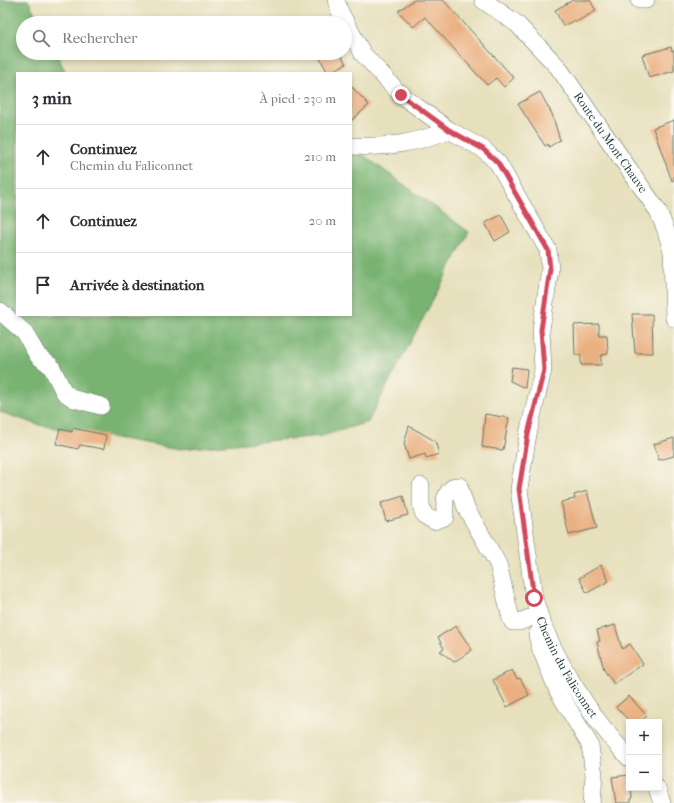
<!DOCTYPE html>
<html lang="fr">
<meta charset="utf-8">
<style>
:root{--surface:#fff;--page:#f7f7f7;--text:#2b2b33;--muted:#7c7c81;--line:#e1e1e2}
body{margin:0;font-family:"IM FELL French Canon",serif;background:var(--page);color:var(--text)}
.controls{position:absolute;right:12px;bottom:12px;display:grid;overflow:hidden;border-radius:0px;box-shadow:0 2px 6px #0003}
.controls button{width:36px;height:36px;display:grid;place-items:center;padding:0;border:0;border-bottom:1px solid var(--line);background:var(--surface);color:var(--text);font:20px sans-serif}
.stop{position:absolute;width:12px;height:12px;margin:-9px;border:3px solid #d1495b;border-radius:50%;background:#fff}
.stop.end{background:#d1495b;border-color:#fff;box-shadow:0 1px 4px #0008}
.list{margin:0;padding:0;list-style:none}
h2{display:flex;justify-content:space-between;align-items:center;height:52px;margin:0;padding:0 16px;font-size:17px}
h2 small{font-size:13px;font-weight:400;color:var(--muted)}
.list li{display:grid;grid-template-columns:26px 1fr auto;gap:12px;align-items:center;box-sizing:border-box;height:64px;padding:0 16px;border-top:1px solid var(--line)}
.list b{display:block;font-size:15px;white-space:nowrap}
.list p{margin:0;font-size:13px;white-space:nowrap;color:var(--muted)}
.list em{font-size:13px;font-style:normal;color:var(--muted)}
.icon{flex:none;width:22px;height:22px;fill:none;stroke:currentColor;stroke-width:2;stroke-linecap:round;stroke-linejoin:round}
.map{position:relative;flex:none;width:674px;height:803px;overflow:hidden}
.search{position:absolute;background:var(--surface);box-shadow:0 2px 6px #0003;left:16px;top:16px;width:336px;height:44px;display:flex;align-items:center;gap:10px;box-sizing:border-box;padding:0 14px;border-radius:22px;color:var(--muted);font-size:15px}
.panel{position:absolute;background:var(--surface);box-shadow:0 2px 6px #0003;left:16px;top:72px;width:336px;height:244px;border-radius:0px}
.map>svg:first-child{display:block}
</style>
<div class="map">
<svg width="674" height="803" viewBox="0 0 674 803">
<rect width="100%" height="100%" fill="#fbf7ec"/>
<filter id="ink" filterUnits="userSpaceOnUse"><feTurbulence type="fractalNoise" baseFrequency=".025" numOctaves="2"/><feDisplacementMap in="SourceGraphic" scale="8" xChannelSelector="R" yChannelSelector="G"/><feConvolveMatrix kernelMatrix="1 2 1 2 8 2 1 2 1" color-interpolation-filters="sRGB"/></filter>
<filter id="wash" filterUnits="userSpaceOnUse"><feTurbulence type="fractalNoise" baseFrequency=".012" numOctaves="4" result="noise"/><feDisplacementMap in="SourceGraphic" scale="16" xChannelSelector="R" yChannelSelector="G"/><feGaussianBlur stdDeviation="0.9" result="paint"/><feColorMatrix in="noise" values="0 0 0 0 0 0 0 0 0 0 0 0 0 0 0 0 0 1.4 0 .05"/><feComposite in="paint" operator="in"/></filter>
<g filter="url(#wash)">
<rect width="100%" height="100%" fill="#e7e0bd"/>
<path fill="#78b372" stroke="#4c7853" d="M 0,0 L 28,0 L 40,23 L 23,23 L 23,53 L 56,53 L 66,73 L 17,73 L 17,315 L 351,315 L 351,146 L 469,232 L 368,422 L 322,436 L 180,449 L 39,425 L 0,412 Z"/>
<g id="blocks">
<path fill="#eab081" d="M 414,0 L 443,0 L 514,78 L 504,87 L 496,78 L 487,85 L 425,17 L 413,27 L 398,11 Z
M 573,0 L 590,0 L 596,11 L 576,22 L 575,20 L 563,26 L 555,10 Z
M 671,47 L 672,51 L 674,50 L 674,71 L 649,78 L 642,55 Z
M 317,53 L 340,53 L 346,64 L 328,73 Z
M 351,86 L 369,105 L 351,121 Z
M 540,92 L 552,114 L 560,140 L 549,147 L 548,144 L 545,146 L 518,104 Z
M 674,120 L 674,180 L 672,181 L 653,128 Z
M 501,215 L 510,232 L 495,241 L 485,223 Z
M 632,314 L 652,314 L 653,353 L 635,353 Z
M 599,324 L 599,335 L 607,335 L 608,354 L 601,355 L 601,365 L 581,365 L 581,355 L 575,355 L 574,325 Z
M 512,367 L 527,369 L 525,388 L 510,381 Z
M 485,414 L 509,418 L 503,450 L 482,447 Z
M 409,426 L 435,441 L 439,454 L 426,458 L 425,454 L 409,459 L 404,444 Z
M 72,428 L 106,435 L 104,449 L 80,445 L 78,449 L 56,444 L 60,429 L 72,432 Z
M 674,438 L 674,456 L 659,460 L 654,444 Z
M 587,491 L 597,528 L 569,535 L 561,502 L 575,499 L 574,495 Z
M 403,496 L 408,515 L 386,521 L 381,503 Z
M 601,565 L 609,581 L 587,593 L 579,578 Z
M 615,625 L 622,649 L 630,644 L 643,664 L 614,684 L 604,670 L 597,642 L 600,641 L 597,630 Z
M 456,626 L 472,650 L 454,662 L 440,651 L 444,649 L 438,637 Z
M 512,670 L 517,679 L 520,678 L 529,695 L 507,707 L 493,680 Z
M 629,696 L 647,716 L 640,722 L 630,722 L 616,707 Z
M 629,775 L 629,788 L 631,788 L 632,799 L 630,800 L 630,803 L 616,803 L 612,777 Z"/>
</g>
</g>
<g filter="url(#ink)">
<use href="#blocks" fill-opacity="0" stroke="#657664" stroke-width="1"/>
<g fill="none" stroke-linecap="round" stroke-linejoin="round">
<g stroke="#657664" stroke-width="18">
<g id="minor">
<path id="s1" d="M 336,0 L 340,12 L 363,54 L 401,95 L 449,130 L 483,149 L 498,163 L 548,250 L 550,269 L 541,330 L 543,370 L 528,434 L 519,489 L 534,598 C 548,651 591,718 629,758"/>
<path id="s2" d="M 483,0 L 517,24 L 558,67 L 658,211 L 665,228 L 672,251 L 674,318"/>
<path d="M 639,0 L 646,0"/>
<path d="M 351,146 C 387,148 416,143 449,130"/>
<path d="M 0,311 L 24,332 L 38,356 L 51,366 L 64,392 L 74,399 L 101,406"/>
<path d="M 421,486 L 421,505 L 424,515 L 434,521 L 445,517 C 445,503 442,495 455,486 L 459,486 L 466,508 L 498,564 L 511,619 L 513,622 L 519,622 L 538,615"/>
<path d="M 543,626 L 537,635 L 541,650 L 558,691 L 590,745 L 594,775 L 592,803"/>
<path d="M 657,788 L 662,803"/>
</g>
</g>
<use href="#minor" stroke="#fff" stroke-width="17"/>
</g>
</g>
<g fill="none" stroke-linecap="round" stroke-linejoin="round" filter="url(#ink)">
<path stroke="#d1495b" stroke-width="5" d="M 401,95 L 449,130 L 483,149 L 498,163 L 548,250 L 550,269 L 541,330 L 544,370 L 528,434 L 519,489 L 534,598"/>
</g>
<g text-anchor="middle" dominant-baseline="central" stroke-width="3.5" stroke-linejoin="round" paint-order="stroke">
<g font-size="12" fill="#1f3d34" stroke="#fbf7ec">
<text stroke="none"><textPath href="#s2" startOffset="193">Route du Mont Chauve</textPath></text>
<text stroke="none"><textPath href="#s1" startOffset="765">Chemin du Faliconnet</textPath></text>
</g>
</g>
</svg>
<div class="controls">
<button>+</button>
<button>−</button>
</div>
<div class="stop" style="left:534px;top:598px"></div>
<div class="stop end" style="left:401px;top:95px"></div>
<div class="search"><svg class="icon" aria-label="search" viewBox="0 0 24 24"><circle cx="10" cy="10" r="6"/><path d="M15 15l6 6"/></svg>Rechercher</div>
<section class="panel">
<h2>3 min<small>À pied · 230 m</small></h2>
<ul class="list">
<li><svg class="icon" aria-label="ahead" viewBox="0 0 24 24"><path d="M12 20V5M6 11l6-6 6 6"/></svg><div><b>Continuez</b><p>Chemin du Faliconnet</p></div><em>210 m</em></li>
<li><svg class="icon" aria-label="ahead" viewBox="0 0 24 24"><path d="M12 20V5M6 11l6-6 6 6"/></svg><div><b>Continuez</b></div><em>20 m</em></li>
<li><svg class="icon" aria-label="arrive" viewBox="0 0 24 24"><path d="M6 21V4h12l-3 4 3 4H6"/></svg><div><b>Arrivée à destination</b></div></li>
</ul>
</section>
</div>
